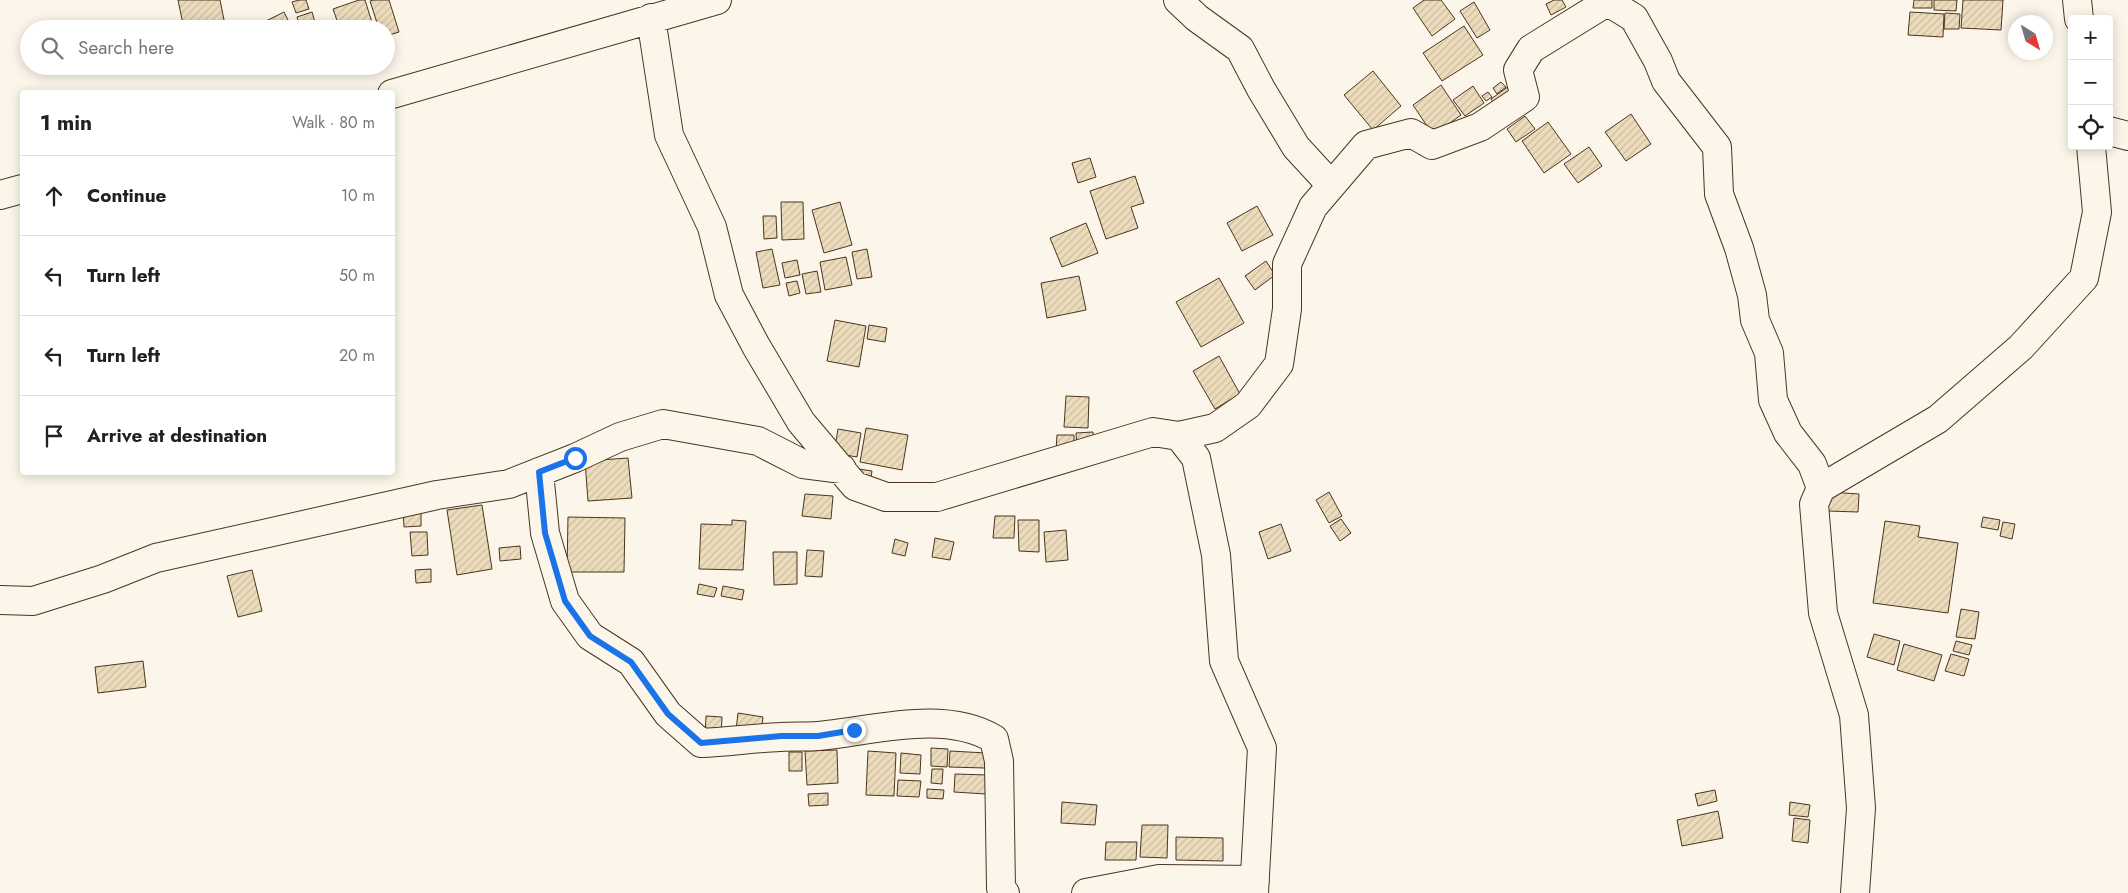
<!DOCTYPE html>
<meta charset="utf-8">
<style>
:root{--surface:#fff;--page:#f2f2f2;--text:#202124;--muted:#757577;--line:#e0e0e0}
body{margin:0;font-family:Jost,sans-serif;background:var(--page);color:var(--text)}
.controls{position:absolute;right:15px;top:15px;display:grid;overflow:hidden;border-radius:5px;box-shadow:0 2px 12px #0003}
.controls button{width:45px;height:45px;display:grid;place-items:center;padding:0;border:0;border-bottom:1px solid var(--line);background:var(--surface);color:var(--text);font:25px sans-serif}
.compass{position:absolute;left:2008px;top:15px;width:45px;height:45px;border-radius:50%;background:var(--surface);box-shadow:0 2px 12px #0003;rotate:143deg}
.stop{position:absolute;width:15px;height:15px;margin:-11px;border:4px solid #1a73e8;border-radius:50%;background:#fff}
.stop.end{background:#1a73e8;border-color:#fff;box-shadow:0 1px 5px #0008}
.list{margin:0;padding:0;list-style:none}
h2{display:flex;justify-content:space-between;align-items:center;height:65px;margin:0;padding:0 20px;font-size:21px}
h2 small{font-size:16px;font-weight:400;color:var(--muted)}
.list li{display:grid;grid-template-columns:32px 1fr auto;gap:15px;align-items:center;box-sizing:border-box;height:80px;padding:0 20px;border-top:1px solid var(--line)}
.list b{display:block;font-size:19px;white-space:nowrap}
.list em{font-size:16px;font-style:normal;color:var(--muted)}
.icon{flex:none;width:28px;height:28px;fill:none;stroke:currentColor;stroke-width:2;stroke-linecap:round;stroke-linejoin:round}
.map{position:relative;flex:none;width:2128px;height:893px;overflow:hidden}
.search{position:absolute;background:var(--surface);box-shadow:0 2px 12px #0003;left:20px;top:20px;width:375px;height:55px;display:flex;align-items:center;gap:12px;box-sizing:border-box;padding:0 18px;border-radius:28px;color:var(--muted);font-size:19px}
.panel{position:absolute;background:var(--surface);box-shadow:0 2px 12px #0003;left:20px;top:90px;width:375px;height:385px;border-radius:5px}
.map>svg:first-child{display:block}
</style>
<div class="map">
<svg width="2128" height="893" viewBox="0 0 2128 893">
<defs>
<pattern id="building-hatch" width="6" height="6" patternUnits="userSpaceOnUse" patternTransform="scale(1.25)"><rect width="6" height="6" fill="#ecdcbc"/><path d="M-1 1l2-2M0 6l6-6M5 7l2-2" fill="none" stroke="#ccbda1"/></pattern>
</defs>
<rect width="100%" height="100%" fill="#fbf6e9"/>
<path fill="url(#building-hatch)" stroke="#4a3520" d="M 178,0 L 220,0 L 225,25 L 209,29 L 184,29 Z
M 299,0 L 306,0 L 309,9 L 296,13 L 292,2 Z
M 359,0 L 365,0 L 374,29 L 340,29 L 333,9 Z
M 373,0 L 389,0 L 399,32 L 386,36 L 386,29 L 379,29 L 370,1 Z
M 1424,0 L 1441,0 L 1455,19 L 1432,36 L 1413,8 Z
M 1554,0 L 1562,0 L 1566,7 L 1551,15 L 1546,4 Z
M 1914,0 L 1932,0 L 1932,8 L 1913,8 Z
M 1934,0 L 1957,0 L 1956,11 L 1934,10 Z
M 1963,0 L 2003,0 L 2001,30 L 1961,28 Z
M 1474,2 L 1490,30 L 1477,38 L 1460,11 Z
M 284,12 L 291,26 L 285,29 L 267,29 L 264,22 Z
M 312,12 L 317,29 L 300,29 L 297,17 Z
M 1910,12 L 1944,14 L 1943,37 L 1908,35 Z
M 1945,13 L 1960,14 L 1959,29 L 1944,29 Z
M 1464,26 L 1483,55 L 1442,81 L 1423,53 Z
M 1373,71 L 1401,106 L 1373,130 L 1344,95 Z
M 1501,82 L 1506,87 L 1497,94 L 1493,88 Z
M 1512,84 L 1501,112 L 1491,99 Z
M 1441,85 L 1461,115 L 1433,135 L 1413,105 Z
M 1473,86 L 1484,103 L 1465,116 L 1453,100 Z
M 1488,92 L 1492,97 L 1486,101 L 1482,96 Z
M 1631,114 L 1651,144 L 1626,161 L 1605,132 Z
M 1525,116 L 1535,129 L 1516,142 L 1507,129 Z
M 1548,122 L 1571,154 L 1544,173 L 1522,141 Z
M 1589,147 L 1602,166 L 1578,183 L 1564,164 Z
M 1090,158 L 1096,177 L 1078,183 L 1072,163 Z
M 1135,176 L 1144,203 L 1131,207 L 1138,228 L 1106,239 L 1090,191 Z
M 781,202 L 803,202 L 804,239 L 782,240 Z
M 840,202 L 852,245 L 824,253 L 812,210 Z
M 1257,206 L 1273,235 L 1242,251 L 1227,223 Z
M 763,216 L 776,216 L 777,238 L 764,239 Z
M 1086,223 L 1098,253 L 1062,267 L 1050,238 Z
M 772,249 L 780,285 L 763,288 L 756,252 Z
M 867,249 L 872,277 L 857,279 L 852,252 Z
M 846,257 L 852,285 L 825,290 L 820,262 Z
M 797,260 L 800,275 L 785,278 L 782,263 Z
M 1266,261 L 1275,275 L 1255,290 L 1245,276 Z
M 817,271 L 821,292 L 806,294 L 802,274 Z
M 1079,276 L 1086,310 L 1047,318 L 1041,283 Z
M 1219,278 L 1244,323 L 1201,347 L 1176,302 Z
M 797,281 L 800,293 L 789,296 L 786,283 Z
M 835,320 L 866,326 L 859,367 L 827,361 Z
M 869,325 L 887,328 L 885,342 L 867,339 Z
M 1219,356 L 1240,394 L 1215,409 L 1193,371 Z
M 1066,396 L 1089,397 L 1088,428 L 1064,427 Z
M 866,428 L 908,435 L 902,470 L 860,462 Z
M 838,429 L 861,433 L 857,457 L 834,453 Z
M 1093,432 L 1094,446 L 1077,447 L 1076,433 Z
M 1057,435 L 1074,435 L 1074,450 L 1056,450 Z
M 628,458 L 632,498 L 588,501 L 585,461 Z
M 859,469 L 872,471 L 870,483 L 856,482 Z
M 1329,492 L 1342,516 L 1329,523 L 1316,500 Z
M 1829,492 L 1859,494 L 1858,512 L 1828,511 Z
M 805,494 L 833,496 L 831,519 L 802,516 Z
M 482,505 L 492,569 L 457,575 L 447,510 Z
M 421,510 L 421,526 L 404,527 L 403,511 Z
M 995,516 L 1015,516 L 1014,538 L 993,538 Z
M 568,517 L 625,518 L 624,572 L 567,572 Z
M 1983,517 L 2000,520 L 1998,530 L 1981,527 Z
M 1341,519 L 1351,533 L 1340,541 L 1330,526 Z
M 732,520 L 746,521 L 743,570 L 699,569 L 701,524 L 732,525 Z
M 1018,520 L 1039,520 L 1039,552 L 1019,551 Z
M 1885,521 L 1920,526 L 1918,537 L 1958,543 L 1948,613 L 1873,603 Z
M 2003,522 L 2015,524 L 2012,539 L 2000,536 Z
M 1281,524 L 1291,551 L 1268,559 L 1259,532 Z
M 1066,530 L 1068,560 L 1046,562 L 1044,532 Z
M 410,532 L 427,532 L 428,555 L 412,556 Z
M 935,538 L 954,542 L 950,560 L 932,557 Z
M 895,539 L 908,543 L 905,556 L 892,553 Z
M 520,546 L 521,559 L 500,561 L 499,548 Z
M 807,550 L 824,551 L 822,577 L 805,576 Z
M 773,552 L 797,552 L 797,584 L 774,585 Z
M 431,569 L 431,582 L 416,583 L 415,570 Z
M 252,570 L 262,611 L 238,617 L 227,576 Z
M 699,584 L 717,588 L 714,597 L 697,594 Z
M 723,586 L 744,590 L 742,600 L 721,596 Z
M 1961,609 L 1979,612 L 1975,639 L 1956,637 Z
M 1874,634 L 1900,641 L 1894,665 L 1867,657 Z
M 1956,641 L 1972,645 L 1969,655 L 1953,651 Z
M 1904,644 L 1942,655 L 1934,681 L 1897,670 Z
M 1951,654 L 1969,659 L 1964,676 L 1945,671 Z
M 143,661 L 146,687 L 98,693 L 95,667 Z
M 738,713 L 763,717 L 761,734 L 736,730 Z
M 706,716 L 722,717 L 721,737 L 705,736 Z
M 931,748 L 948,749 L 947,767 L 931,766 Z
M 837,750 L 838,783 L 807,785 L 805,751 Z
M 868,751 L 896,753 L 894,796 L 866,795 Z
M 950,751 L 986,753 L 985,768 L 949,767 Z
M 789,752 L 802,752 L 802,771 L 789,771 Z
M 901,753 L 921,755 L 920,774 L 900,773 Z
M 932,769 L 943,769 L 942,784 L 931,783 Z
M 955,774 L 988,775 L 986,794 L 954,792 Z
M 898,780 L 921,781 L 919,797 L 897,796 Z
M 927,789 L 944,790 L 943,799 L 927,798 Z
M 1715,790 L 1717,801 L 1698,806 L 1695,794 Z
M 828,793 L 828,805 L 809,806 L 808,794 Z
M 1062,802 L 1097,805 L 1095,825 L 1061,823 Z
M 1790,802 L 1810,805 L 1808,817 L 1789,815 Z
M 1718,811 L 1723,838 L 1682,846 L 1677,820 Z
M 1794,818 L 1810,820 L 1808,843 L 1792,841 Z
M 1142,825 L 1168,825 L 1167,858 L 1140,857 Z
M 1176,837 L 1223,838 L 1223,861 L 1176,860 Z
M 1106,842 L 1137,842 L 1136,860 L 1105,860 Z"/>
<g fill="none" stroke-linecap="round" stroke-linejoin="round">
<g stroke="#4a3520" stroke-width="30">
<path id="minor" d="M 1178,0 L 1197,18 L 1240,49 L 1261,89 L 1296,147 L 1331,185
M 1605,0 L 1634,18 L 1658,61 L 1666,81 L 1717,147 L 1719,194 L 1739,248 L 1752,295 L 1755,320 L 1769,353 L 1773,400 L 1788,433 L 1812,464 L 1821,488
M 2077,0 L 2079,19
M 651,18 L 669,135 L 712,227 L 729,295 L 756,346 L 801,422 L 855,486 L 886,497 L 937,497 L 1153,432 L 1179,436 L 1196,458 L 1216,555 L 1224,661 L 1262,748 L 1254,893
M 392,94 L 717,0
M 2109,131 L 2128,136
M 0,195 L 22,189
M 1179,436 L 1215,428 L 1248,405 L 1279,364 L 1287,309 L 1287,264 L 1313,207 L 1366,145 L 1411,133 L 1432,145 L 1480,127 L 1525,97 L 1518,70 L 1531,49 L 1607,2
M 539,472 L 545,533 L 565,601 L 590,636 L 631,662 L 668,714 L 701,743 C 727,742 754,738 780,737 C 793,736 806,737 818,736 C 872,731 945,709 994,739 L 999,761 L 1001,888 L 1005,893
M 0,600 L 33,601 L 103,579 L 156,558 L 437,495 L 509,484 L 575,458 L 620,437 L 663,424 L 758,441 L 803,464 L 842,469
M 1086,893 L 1159,879 L 1255,880
M 1855,893 L 1861,808 L 1854,715 L 1823,613 L 1814,504 L 1821,488 L 1938,419 L 2021,347 L 2084,278 L 2097,212 L 2091,146"/>
</g>
<use href="#minor" stroke="#fbf6e9" stroke-width="28"/>
</g>
<g fill="none" stroke-linecap="round" stroke-linejoin="round">
<path stroke="#1a73e8" stroke-width="6" d="M 575,458 L 539,472 L 545,533 L 565,601 L 590,636 L 631,662 L 668,714 L 701,743 L 781,736 L 818,736 L 854,730"/>
</g>
</svg>
<div class="controls">
<button>+</button>
<button>−</button>
<button><svg class="icon" aria-label="locate" viewBox="0 0 24 24"><circle cx="12" cy="12" r="6"/><path d="M12 2v4M12 18v4M2 12h4M18 12h4"/></svg></button>
</div>
<svg class="compass" viewBox="-18 -18 36 36"><path d="M0-13l5 13h-10z" fill="#e53935"/><path d="M0 13l5-13h-10z" fill="#757577"/></svg>
<div class="stop" style="left:575px;top:458px"></div>
<div class="stop end" style="left:854px;top:730px"></div>
<div class="search"><svg class="icon" aria-label="search" viewBox="0 0 24 24"><circle cx="10" cy="10" r="6"/><path d="M15 15l6 6"/></svg>Search here</div>
<section class="panel">
<h2>1 min<small>Walk · 80 m</small></h2>
<ul class="list">
<li><svg class="icon" aria-label="ahead" viewBox="0 0 24 24"><path d="M12 20V5M6 11l6-6 6 6"/></svg><div><b>Continue</b></div><em>10 m</em></li>
<li><svg class="icon" aria-label="left" viewBox="0 0 24 24"><path d="M17 20v-9H6M10 6l-5 5 5 5"/></svg><div><b>Turn left</b></div><em>50 m</em></li>
<li><svg class="icon" aria-label="left" viewBox="0 0 24 24"><path d="M17 20v-9H6M10 6l-5 5 5 5"/></svg><div><b>Turn left</b></div><em>20 m</em></li>
<li><svg class="icon" aria-label="arrive" viewBox="0 0 24 24"><path d="M6 21V4h12l-3 4 3 4H6"/></svg><div><b>Arrive at destination</b></div></li>
</ul>
</section>
</div>
